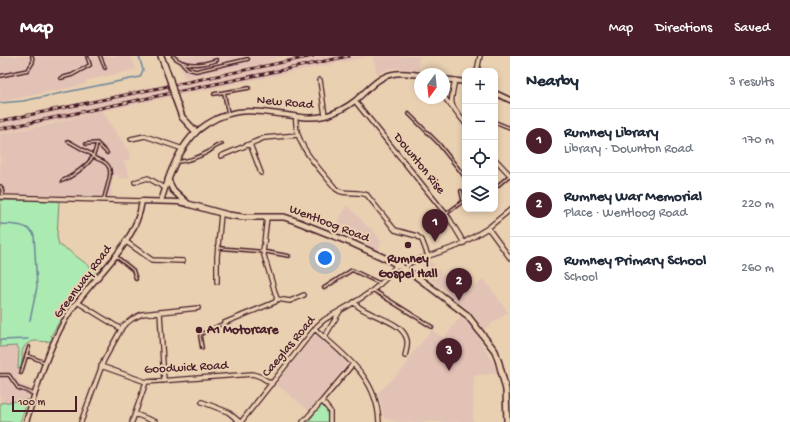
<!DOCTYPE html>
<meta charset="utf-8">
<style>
:root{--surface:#fff;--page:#f2f2f3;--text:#1f2937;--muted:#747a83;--line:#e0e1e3;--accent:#4a1f2b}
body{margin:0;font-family:"Gochi Hand",sans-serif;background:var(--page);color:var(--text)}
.controls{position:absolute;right:12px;top:12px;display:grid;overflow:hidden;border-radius:8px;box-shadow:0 2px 6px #0003}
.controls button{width:36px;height:36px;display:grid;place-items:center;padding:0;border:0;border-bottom:1px solid var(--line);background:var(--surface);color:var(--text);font:20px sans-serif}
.compass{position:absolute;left:414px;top:12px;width:36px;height:36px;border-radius:50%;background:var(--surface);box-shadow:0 2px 6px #0003;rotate:195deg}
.scale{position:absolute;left:12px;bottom:10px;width:65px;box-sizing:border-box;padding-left:4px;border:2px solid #4a1f2b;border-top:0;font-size:11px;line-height:14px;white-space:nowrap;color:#4a1f2b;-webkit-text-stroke:3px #e9d0b1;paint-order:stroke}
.you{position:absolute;left:325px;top:202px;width:14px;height:14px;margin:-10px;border:3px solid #fff;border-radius:50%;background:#1a73e8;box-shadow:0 0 0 6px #1a73e833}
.badge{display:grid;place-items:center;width:26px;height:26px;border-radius:50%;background:var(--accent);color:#fff;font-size:13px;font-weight:700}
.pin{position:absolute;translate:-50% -33px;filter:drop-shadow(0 1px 2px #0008)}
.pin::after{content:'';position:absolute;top:21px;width:14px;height:12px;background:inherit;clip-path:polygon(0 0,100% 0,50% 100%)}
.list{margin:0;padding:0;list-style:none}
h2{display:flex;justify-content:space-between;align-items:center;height:52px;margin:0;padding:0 16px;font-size:17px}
h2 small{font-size:13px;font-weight:400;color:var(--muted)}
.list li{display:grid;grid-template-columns:26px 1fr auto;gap:12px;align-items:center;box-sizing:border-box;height:64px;padding:0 16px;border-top:1px solid var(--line)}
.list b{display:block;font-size:15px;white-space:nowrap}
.list p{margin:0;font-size:13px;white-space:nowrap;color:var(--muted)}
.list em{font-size:13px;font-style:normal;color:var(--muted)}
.icon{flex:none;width:22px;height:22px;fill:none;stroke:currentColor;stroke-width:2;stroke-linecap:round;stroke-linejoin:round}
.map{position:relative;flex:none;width:510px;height:366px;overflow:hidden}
header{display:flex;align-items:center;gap:24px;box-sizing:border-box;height:56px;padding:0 20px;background:var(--accent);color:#fff}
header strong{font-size:19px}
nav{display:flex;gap:22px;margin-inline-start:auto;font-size:14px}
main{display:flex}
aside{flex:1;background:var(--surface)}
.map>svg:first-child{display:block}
</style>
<header>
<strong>Map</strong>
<nav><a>Map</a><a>Directions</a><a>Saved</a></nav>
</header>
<main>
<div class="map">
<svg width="510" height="366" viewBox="0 0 510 366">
<rect width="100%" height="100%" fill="#e9d0b1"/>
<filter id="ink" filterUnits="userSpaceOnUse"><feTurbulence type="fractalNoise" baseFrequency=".025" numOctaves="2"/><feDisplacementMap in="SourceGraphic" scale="8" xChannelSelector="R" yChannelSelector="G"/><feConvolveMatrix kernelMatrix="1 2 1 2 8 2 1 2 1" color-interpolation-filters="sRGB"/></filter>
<g filter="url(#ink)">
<path fill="#e3c2b6" d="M 0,0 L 130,0 L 137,13 L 85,25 L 87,28 L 0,46 Z
M 174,0 L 285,0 L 263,7 L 299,0 L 372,0 L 102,55 L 130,97 L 131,102 L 124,106 L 130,121 L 120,123 L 118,118 L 113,121 L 111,132 L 112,141 L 0,138 L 0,78 L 48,69 L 87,59 L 0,77 L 0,63 L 261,8 L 185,22 Z
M 376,0 L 419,0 L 418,14 L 393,12 L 385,14 L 377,19 L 373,1 Z
M 347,149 L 370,173 L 371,172 L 381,185 L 378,194 L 333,175 Z
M 429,204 L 454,230 L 461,224 L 469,234 L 484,223 L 508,256 L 484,273 L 473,259 L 447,239 L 448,237 L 421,215 L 424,211 L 420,207 Z
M 461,260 L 476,277 L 494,308 L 497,317 L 474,320 L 473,366 L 397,366 L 384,362 L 381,348 L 378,337 L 405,311 L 412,298 L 432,274 L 444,282 Z
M 314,279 L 317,279 L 347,306 L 346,310 L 309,355 L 276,328 Z
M 21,288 L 18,324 L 22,329 L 31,332 L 29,342 L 28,344 L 0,347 L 0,289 Z"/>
<path fill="#abeab1" stroke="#7a846e" d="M 0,144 L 59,145 L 57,180 L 59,189 L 68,194 L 97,216 C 78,234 64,257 51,280 L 53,282 L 53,284 C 45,288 38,283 31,286 C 17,291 25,304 20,313 L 18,312 L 19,294 L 17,290 L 0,291 Z
M 28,344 L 20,366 L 0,366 L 0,347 Z
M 322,348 L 327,355 L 328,366 L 308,366 Z"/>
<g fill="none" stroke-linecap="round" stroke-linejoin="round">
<path stroke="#6d859b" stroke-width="1.5" d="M 0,47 L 23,45 L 140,21 L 143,14 L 139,0
M 0,168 C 11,169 28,167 34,179 L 37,231 L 30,264
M 0,284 L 28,283"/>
<g stroke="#4a1f2b" stroke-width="4.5">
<path id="service" d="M 100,0 L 105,12
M 173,0 C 184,12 202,9 217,4
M 183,8 L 188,13 L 196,15 L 248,3
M 0,20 L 28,14 L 33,6 L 32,0
M 61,22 L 72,19 L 90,9 L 87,0
M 224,36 L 228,58
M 214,38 L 249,32
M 409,58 L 438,87 L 465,121
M 495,66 L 510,72
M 68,85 L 91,98 C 93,103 100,103 104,106 C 117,113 105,132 104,144
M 86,88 L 97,87 L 107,97
M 177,106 C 188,105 199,101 208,96 C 213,93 216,89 222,88
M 62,125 C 71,121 89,109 93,100 C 95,96 96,92 97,87
M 0,130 L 2,133 L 3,141
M 495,132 L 510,119
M 446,158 L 462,146 L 463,144 L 461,135
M 219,192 L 267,196 L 289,200
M 117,201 L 133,214 L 136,223
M 324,232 L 352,214 L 379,227
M 373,234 L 432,271
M 202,292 L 200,280 L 201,278 L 224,267
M 26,299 L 44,306
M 21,317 L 29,291
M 0,319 L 9,319 L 18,332 L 34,338"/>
</g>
<g stroke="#4a1f2b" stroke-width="6">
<path id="minor" d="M 477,15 L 480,0
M 320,24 L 325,60
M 455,24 C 450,49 448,46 465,67
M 444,41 L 452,51
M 355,45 L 449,162 L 464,187
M 296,61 C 293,88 320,113 336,133 C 344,140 357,134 367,139 L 395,174 L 417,180 L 422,184 L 428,200
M 131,83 L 145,80 L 183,93
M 250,88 L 261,117
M 221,100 L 264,82 L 298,79
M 495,103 L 510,119
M 135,126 L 148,122 L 165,132
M 0,141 L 142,145
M 267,161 L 263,196 L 277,243
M 488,172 L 510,202
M 125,185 L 152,204 L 183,205
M 405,213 L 410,207 L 414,205 L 458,190 L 488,172 L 510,154
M 217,226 L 217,201 L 221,158
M 277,243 L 290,245 L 304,239
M 77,246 L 121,273
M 354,246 C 358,252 364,254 370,257 C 382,263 404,269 407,284 C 408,290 406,295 405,300
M 160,256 L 164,325
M 224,267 L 268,249 L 275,246 L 277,243
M 315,273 C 346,301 377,321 379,366
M 324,282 L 340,255
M 101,310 L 146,326 L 253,318 L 261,321 L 272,328
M 202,346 L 228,356 L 240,366
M 135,358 L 156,366
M 81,366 L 104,304 L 123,270 L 132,263 L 142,258 L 198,252
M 132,366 L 146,326
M 241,366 L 317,270 L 324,264 C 350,248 381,235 397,208
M 303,366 L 322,345
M 330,366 L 330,355 L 322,345 L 353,308"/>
</g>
<g stroke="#4a1f2b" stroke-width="7">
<path id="tertiary" d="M 444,23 L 465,26
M 495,37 L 510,44
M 196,76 C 228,50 249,54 287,59 C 300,61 312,63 324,60 C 336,57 346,52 356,44 C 368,34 377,21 393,18 C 402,16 411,18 420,19
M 161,145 L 168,124
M 26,366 C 37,331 47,295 65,264 C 88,224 136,192 142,145 L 178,146 L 188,148"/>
</g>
<g stroke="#4a1f2b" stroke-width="8">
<path id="secondary" d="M 161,0 L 170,24
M 175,42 L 182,61 L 196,76 C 183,89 174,107 168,124 L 173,134 L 188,148 L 228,159 L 243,161 L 284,161 L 296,165 L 354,188 L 391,205 L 417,221 L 467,259 L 495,295 L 499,307 L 506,334 L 507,366"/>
</g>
<use href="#service" stroke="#e9d0b1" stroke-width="1.5"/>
<use href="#minor" stroke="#e9d0b1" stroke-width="3.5"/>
<use href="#tertiary" stroke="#e9d0b1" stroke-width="4"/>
<use href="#secondary" stroke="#e9d0b1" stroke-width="5"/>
<g stroke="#4a1f2b" stroke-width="3">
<path id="rail" d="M 0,65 L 313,0
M 0,73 L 349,0"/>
</g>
<use href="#rail" stroke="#e9d0b1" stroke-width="1.5" stroke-dasharray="4.5" stroke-linecap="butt"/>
<g stroke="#4a1f2b" stroke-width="8" stroke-linecap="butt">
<path id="secondary-bridge" d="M 170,24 L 175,42"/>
</g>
<use href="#secondary-bridge" stroke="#e9d0b1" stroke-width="5"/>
</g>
</g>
<g fill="#4a1f2b" stroke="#e9d0b1" stroke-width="1.5">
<circle cx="408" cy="189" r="4"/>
<circle cx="199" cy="274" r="4"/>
</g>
<g text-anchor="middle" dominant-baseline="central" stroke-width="4" stroke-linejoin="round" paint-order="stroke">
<g font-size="13" fill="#4a1f2b" stroke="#e9d0b1">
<text transform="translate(285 47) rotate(5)">New Road</text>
<text transform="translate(419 108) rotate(51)">Downton Rise</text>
<text transform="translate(329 168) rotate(21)">Wentloog Road</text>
<text transform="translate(83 226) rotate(-53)">Greenway Road</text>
<text transform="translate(289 291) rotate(-50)">Caeglas Road</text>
<text transform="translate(186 312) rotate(-3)">Goodwick Road</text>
</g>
<g font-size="13" font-weight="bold" fill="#4a1f2b" stroke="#e9d0b1">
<text x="408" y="203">Rumney<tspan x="408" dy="15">Gospel Hall</tspan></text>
<text x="207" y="274" text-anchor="start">A1 Motorcare</text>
</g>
</g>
</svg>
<div class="controls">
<button>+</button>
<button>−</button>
<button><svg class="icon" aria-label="locate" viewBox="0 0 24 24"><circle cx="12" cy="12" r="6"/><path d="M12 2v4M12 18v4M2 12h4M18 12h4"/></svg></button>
<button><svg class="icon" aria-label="layers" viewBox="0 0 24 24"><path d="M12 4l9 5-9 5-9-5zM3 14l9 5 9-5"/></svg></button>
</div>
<svg class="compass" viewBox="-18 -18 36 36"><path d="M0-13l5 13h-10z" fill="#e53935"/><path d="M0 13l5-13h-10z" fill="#747a83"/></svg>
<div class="scale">100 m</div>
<div class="you"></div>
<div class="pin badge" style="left:435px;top:186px">1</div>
<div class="pin badge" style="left:459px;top:245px">2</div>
<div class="pin badge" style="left:449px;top:315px">3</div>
</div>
<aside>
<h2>Nearby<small>3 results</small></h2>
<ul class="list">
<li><span class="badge">1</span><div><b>Rumney Library</b><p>Library · Downton Road</p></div><em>170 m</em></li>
<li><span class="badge">2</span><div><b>Rumney War Memorial</b><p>Place · Wentloog Road</p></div><em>220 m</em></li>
<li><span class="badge">3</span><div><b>Rumney Primary School</b><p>School</p></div><em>260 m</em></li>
</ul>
</aside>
</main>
